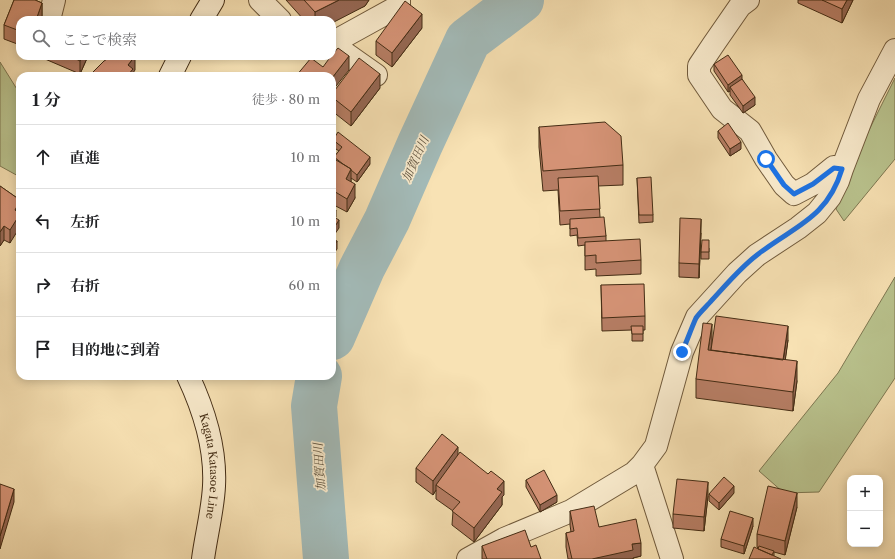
<!DOCTYPE html>
<html lang="ja">
<meta charset="utf-8">
<style>
:root{--surface:#fff;--page:#f6f6f6;--text:#202124;--muted:#757577;--line:#e0e0e0}
body{margin:0;font-family:"Libre Caslon Text","Noto Serif JP",serif;background:var(--page);color:var(--text)}
.controls{position:absolute;right:12px;bottom:12px;display:grid;overflow:hidden;border-radius:8px;box-shadow:0 2px 10px #0003}
.controls button{width:36px;height:36px;display:grid;place-items:center;padding:0;border:0;border-bottom:1px solid var(--line);background:var(--surface);color:var(--text);font:20px sans-serif}
.stop{position:absolute;width:12px;height:12px;margin:-9px;border:3px solid #1a73e8;border-radius:50%;background:#fff}
.stop.end{background:#1a73e8;border-color:#fff;box-shadow:0 1px 4px #0008}
.list{margin:0;padding:0;list-style:none}
h2{display:flex;justify-content:space-between;align-items:center;height:52px;margin:0;padding:0 16px;font-size:17px}
h2 small{font-size:13px;font-weight:400;color:var(--muted)}
.list li{display:grid;grid-template-columns:26px 1fr auto;gap:12px;align-items:center;box-sizing:border-box;height:64px;padding:0 16px;border-top:1px solid var(--line)}
.list b{display:block;font-size:15px;white-space:nowrap}
.list em{font-size:13px;font-style:normal;color:var(--muted)}
.icon{flex:none;width:22px;height:22px;fill:none;stroke:currentColor;stroke-width:2;stroke-linecap:round;stroke-linejoin:round}
.map{position:relative;flex:none;width:895px;height:559px;overflow:hidden}
.search{position:absolute;background:var(--surface);box-shadow:0 2px 10px #0003;left:16px;top:16px;width:320px;height:44px;display:flex;align-items:center;gap:10px;box-sizing:border-box;padding:0 14px;border-radius:12px;color:var(--muted);font-size:15px}
.panel{position:absolute;background:var(--surface);box-shadow:0 2px 10px #0003;left:16px;top:72px;width:320px;height:308px;border-radius:12px}
.map>svg:first-child{display:block}
</style>
<div class="map">
<svg width="895" height="559" viewBox="0 0 895 559">
<rect width="100%" height="100%" fill="#f8e2b4"/>
<filter id="stains"><feTurbulence type="fractalNoise" baseFrequency=".005" numOctaves="4"/><feColorMatrix values="0 0 0 0 .2 0 0 0 0 .09 0 0 0 0 .02 0 0 0 .5 -.17"/></filter>
<radialGradient id="worn" r=".72"><stop offset=".6" stop-color="#630" stop-opacity="0"/><stop offset="1" stop-color="#630" stop-opacity=".3"/></radialGradient>
<path fill="#bac48f" stroke="#7e7852" d="M 0,62 L 20,94 L 20,177 L 0,166 Z
M 895,78 L 895,159 L 844,221 L 836,209 L 864,140 Z
M 895,277 L 895,378 L 819,492 L 784,493 L 759,471 L 838,373 Z"/>
<g fill="none" stroke-linecap="round" stroke-linejoin="round">
<path stroke="#a3bbb9" stroke-width="46" d="M 332,337 L 362,268 L 387,220 L 420,144 L 468,40 L 521,0
M 319,376 L 314,406 L 326,559"/>
<g stroke="#705a3c" stroke-width="24">
<path id="minor" d="M 260,0 L 280,20
M 748,0 L 740,6 L 713,45 L 699,66 L 699,75 L 722,109 L 750,131 L 766,159 L 784,185 L 794,194 L 813,184 L 834,167 L 842,169
M 49,20 L 54,0
M 332,43 L 399,6 L 399,0
M 332,44 L 376,75
M 642,465 L 672,559
M 468,559 L 504,539 L 571,511 L 634,473 L 642,465 L 656,446 L 682,352 L 697,317 L 737,273 L 757,255 L 798,228 L 817,213 L 830,197 L 838,181 L 842,169 L 869,99 L 895,50"/>
</g>
<g stroke="#432c14" stroke-width="24">
<g id="secondary">
<path d="M 201,20 L 213,0"/>
<path d="M 170,76 L 180,56"/>
<path id="s1" d="M 188,376 C 204,410 216,448 214,486 C 213,509 206,536 203,559"/>
</g>
</g>
<use href="#minor" stroke="#faecce" stroke-width="22"/>
<use href="#secondary" stroke="#faecce" stroke-width="22"/>
</g>
<path fill="#b77e65" stroke="#432c14" d="M 14,0 L 35,0 L 42,3 L 42,17 L 41,20 L 20,20 L 20,45 L 4,39 L 4,25 Z
M 286,0 L 369,0 L 365,6 L 332,20 L 304,20 Z
M 798,0 L 853,0 L 842,23 L 798,3 Z
M 422,28 L 392,67 L 376,55 L 376,41 Z
M 45,56 L 88,56 L 80,74 L 45,59 Z
M 714,64 L 742,79 L 755,105 L 743,113 L 730,95 L 730,91 L 728,92 L 714,71 Z
M 380,88 L 351,126 L 332,111 L 332,94 Z
M 539,127 L 623,165 L 623,185 L 598,186 L 600,217 L 606,236 L 606,241 L 641,260 L 641,274 L 596,276 L 596,269 L 585,270 L 585,245 L 578,246 L 577,235 L 570,236 L 570,224 L 560,225 L 558,190 L 543,191 L 539,147 Z
M 718,131 L 741,149 L 730,156 L 718,138 Z
M 333,140 L 370,164 L 357,182 L 351,178 L 351,182 L 355,198 L 347,212 L 332,204 L 332,163 L 334,164 L 334,157 L 339,151 L 333,147 Z
M 637,178 L 653,215 L 653,222 L 639,223 Z
M 0,186 L 20,200 L 10,243 L 4,240 L 0,246 Z
M 701,233 L 699,278 L 679,277 L 679,263 Z
M 709,248 L 709,259 L 701,259 L 701,252 Z
M 601,285 L 645,316 L 645,330 L 643,330 L 643,341 L 632,341 L 632,330 L 602,331 Z
M 788,340 L 785,360 L 797,381 L 793,411 L 696,398 L 696,379 L 712,343 L 711,350 Z
M 458,455 L 504,495 L 502,497 L 502,505 L 474,542 L 452,525 L 453,511 L 436,499 L 436,490 L 433,495 L 416,482 L 416,468 Z
M 526,480 L 557,502 L 540,512 L 526,487 Z
M 734,493 L 719,510 L 709,501 L 709,494 Z
M 708,496 L 704,531 L 673,528 L 673,514 Z
M 797,507 L 785,555 L 774,552 L 774,556 L 758,549 L 758,548 L 757,547 L 757,534 Z
M 570,511 L 599,527 L 641,556 L 633,558 L 633,559 L 568,559 L 566,547 L 566,533 L 571,532 L 570,525 Z
M 753,526 L 744,554 L 721,547 L 721,539 Z
M 482,546 L 531,547 L 541,559 L 482,559 Z"/>
<path fill="#956753" stroke="#432c14" d="M 339,0 L 369,0 L 365,6 L 332,23 L 332,20 L 315,20 L 315,12 Z
M 847,0 L 853,0 L 842,23 L 842,9 Z
M 42,3 L 42,17 L 41,20 L 36,20 Z
M 422,14 L 422,28 L 392,67 L 392,53 Z
M 82,56 L 88,56 L 80,74 L 80,61 Z
M 135,56 L 135,70 L 133,73 L 133,76 L 127,76 L 128,65 Z
M 349,56 L 349,70 L 332,91 L 332,78 Z
M 380,74 L 380,88 L 351,126 L 351,112 Z
M 742,75 L 742,83 L 730,87 L 730,91 L 728,92 L 728,85 Z
M 755,97 L 755,105 L 743,113 L 743,106 Z
M 741,142 L 741,149 L 730,156 L 730,149 Z
M 370,157 L 370,164 L 357,182 L 357,175 Z
M 351,169 L 351,183 L 346,179 Z
M 355,184 L 355,198 L 347,212 L 347,199 Z
M 20,201 L 20,227 L 10,243 L 10,230 L 15,210 Z
M 336,210 L 336,217 L 332,222 L 332,215 Z
M 701,219 L 701,233 L 699,278 L 699,264 Z
M 339,220 L 339,228 L 332,238 L 332,231 Z
M 4,226 L 4,240 L 0,246 L 0,232 Z
M 337,241 L 337,249 L 332,256 L 332,249 Z
M 712,324 L 712,343 L 708,369 L 708,350 Z
M 788,326 L 788,340 L 783,377 L 783,363 Z
M 797,361 L 797,381 L 793,411 L 793,392 Z
M 458,447 L 458,461 L 436,485 L 436,490 L 433,495 L 433,481 Z
M 504,481 L 504,495 L 502,497 L 502,505 L 474,542 L 474,528 L 497,489 Z
M 708,482 L 708,496 L 704,531 L 704,517 Z
M 734,486 L 734,493 L 719,510 L 719,503 Z
M 14,489 L 14,502 L 0,549 L 0,536 Z
M 797,493 L 797,507 L 785,555 L 785,541 Z
M 557,495 L 557,502 L 540,512 L 540,505 Z
M 753,518 L 753,526 L 744,554 L 744,546 Z
M 641,543 L 641,556 L 633,558 L 633,559 L 592,559 L 632,544 Z"/>
<path fill="#d59376" stroke="#432c14" d="M 14,0 L 35,0 L 42,3 L 36,20 L 20,20 L 20,31 L 4,25 Z
M 304,0 L 339,0 L 315,12 Z
M 822,0 L 847,0 L 842,9 Z
M 405,1 L 422,14 L 392,53 L 376,41 Z
M 338,48 L 349,56 L 332,78 L 332,76 L 296,76 L 311,58 L 323,67 L 331,56 L 332,56 L 332,55 Z
M 728,55 L 742,75 L 728,85 L 714,64 Z
M 70,56 L 82,56 L 80,61 Z
M 112,56 L 135,56 L 128,65 L 133,69 L 127,76 L 89,76 L 104,61 Z
M 359,58 L 380,74 L 351,112 L 332,97 L 332,94 Z
M 742,79 L 755,97 L 743,106 L 730,87 Z
M 605,122 L 621,136 L 623,165 L 543,171 L 539,127 Z
M 728,123 L 741,142 L 730,149 L 718,131 Z
M 338,132 L 370,157 L 357,175 L 351,170 L 351,169 L 343,164 L 334,157 L 342,147 L 333,140 Z
M 336,160 L 351,169 L 346,179 L 355,184 L 347,199 L 332,190 L 332,163 L 334,164 Z
M 598,176 L 600,209 L 560,211 L 558,178 Z
M 651,177 L 653,215 L 639,215 L 637,178 Z
M 0,186 L 20,200 L 20,201 L 15,210 L 20,214 L 10,230 L 4,226 L 0,232 Z
M 332,207 L 336,210 L 332,215 Z
M 332,216 L 339,220 L 332,231 Z
M 604,217 L 606,236 L 578,238 L 577,228 L 570,229 L 570,219 Z
M 680,218 L 701,219 L 699,264 L 679,263 Z
M 332,238 L 337,241 L 332,249 Z
M 640,239 L 641,260 L 596,263 L 596,255 L 585,256 L 585,242 Z
M 702,240 L 709,240 L 709,252 L 701,252 Z
M 644,284 L 645,316 L 602,318 L 601,285 Z
M 716,316 L 788,326 L 783,360 L 711,350 Z
M 703,323 L 712,324 L 708,350 L 797,361 L 793,392 L 696,379 Z
M 631,326 L 643,326 L 643,334 L 632,334 Z
M 442,434 L 458,447 L 433,481 L 416,468 Z
M 460,452 L 488,474 L 491,471 L 504,481 L 497,489 L 502,492 L 474,528 L 452,511 L 460,502 L 436,485 Z
M 544,470 L 557,495 L 540,505 L 526,480 Z
M 724,477 L 734,486 L 719,503 L 709,494 Z
M 677,479 L 708,482 L 704,517 L 673,514 Z
M 0,484 L 14,489 L 0,536 Z
M 768,486 L 797,493 L 785,541 L 757,534 Z
M 594,506 L 599,527 L 636,519 L 641,543 L 632,544 L 633,550 L 592,559 L 572,559 L 566,533 L 574,531 L 570,511 Z
M 730,511 L 753,518 L 744,546 L 721,539 Z
M 525,530 L 531,547 L 536,545 L 541,559 L 487,559 L 482,546 Z
M 759,546 L 774,551 L 772,555 L 758,549 Z
M 754,547 L 781,559 L 749,559 Z"/>
<g fill="none" stroke-linecap="round" stroke-linejoin="round">
<path stroke="#1a73e8" stroke-width="5" d="M 682,352 C 687,341 691,329 696,318 C 700,312 707,306 712,300 C 726,285 740,268 757,255 C 794,226 827,219 842,169 L 834,168 L 813,184 L 794,194 L 784,185 L 766,159"/>
</g>
<g text-anchor="middle" dominant-baseline="central" stroke-width="3.5" stroke-linejoin="round" paint-order="stroke">
<g font-size="11" fill="#432c14" stroke="#faecce">
<text stroke="none"><textPath href="#s1" startOffset="94">Kagata Katasoe Line</textPath></text>
</g>
<g font-size="12" font-style="italic" fill="#5b503d" stroke="#faecce">
<text transform="translate(415 159) rotate(-66)">加賀田川</text>
<text transform="translate(319 467) rotate(-94)">加賀田川</text>
</g>
</g>
<rect width="100%" height="100%" filter="url(#stains)"/>
<rect width="100%" height="100%" fill="url(#worn)"/>
</svg>
<div class="controls">
<button>+</button>
<button>−</button>
</div>
<div class="stop" style="left:766px;top:159px"></div>
<div class="stop end" style="left:682px;top:352px"></div>
<div class="search"><svg class="icon" aria-label="search" viewBox="0 0 24 24"><circle cx="10" cy="10" r="6"/><path d="M15 15l6 6"/></svg>ここで検索</div>
<section class="panel">
<h2>1 分<small>徒歩 · 80 m</small></h2>
<ul class="list">
<li><svg class="icon" aria-label="ahead" viewBox="0 0 24 24"><path d="M12 20V5M6 11l6-6 6 6"/></svg><div><b>直進</b></div><em>10 m</em></li>
<li><svg class="icon" aria-label="left" viewBox="0 0 24 24"><path d="M17 20v-9H6M10 6l-5 5 5 5"/></svg><div><b>左折</b></div><em>10 m</em></li>
<li><svg class="icon" aria-label="right" viewBox="0 0 24 24"><path d="M7 20v-9h11M14 6l5 5-5 5"/></svg><div><b>右折</b></div><em>60 m</em></li>
<li><svg class="icon" aria-label="arrive" viewBox="0 0 24 24"><path d="M6 21V4h12l-3 4 3 4H6"/></svg><div><b>目的地に到着</b></div></li>
</ul>
</section>
</div>
